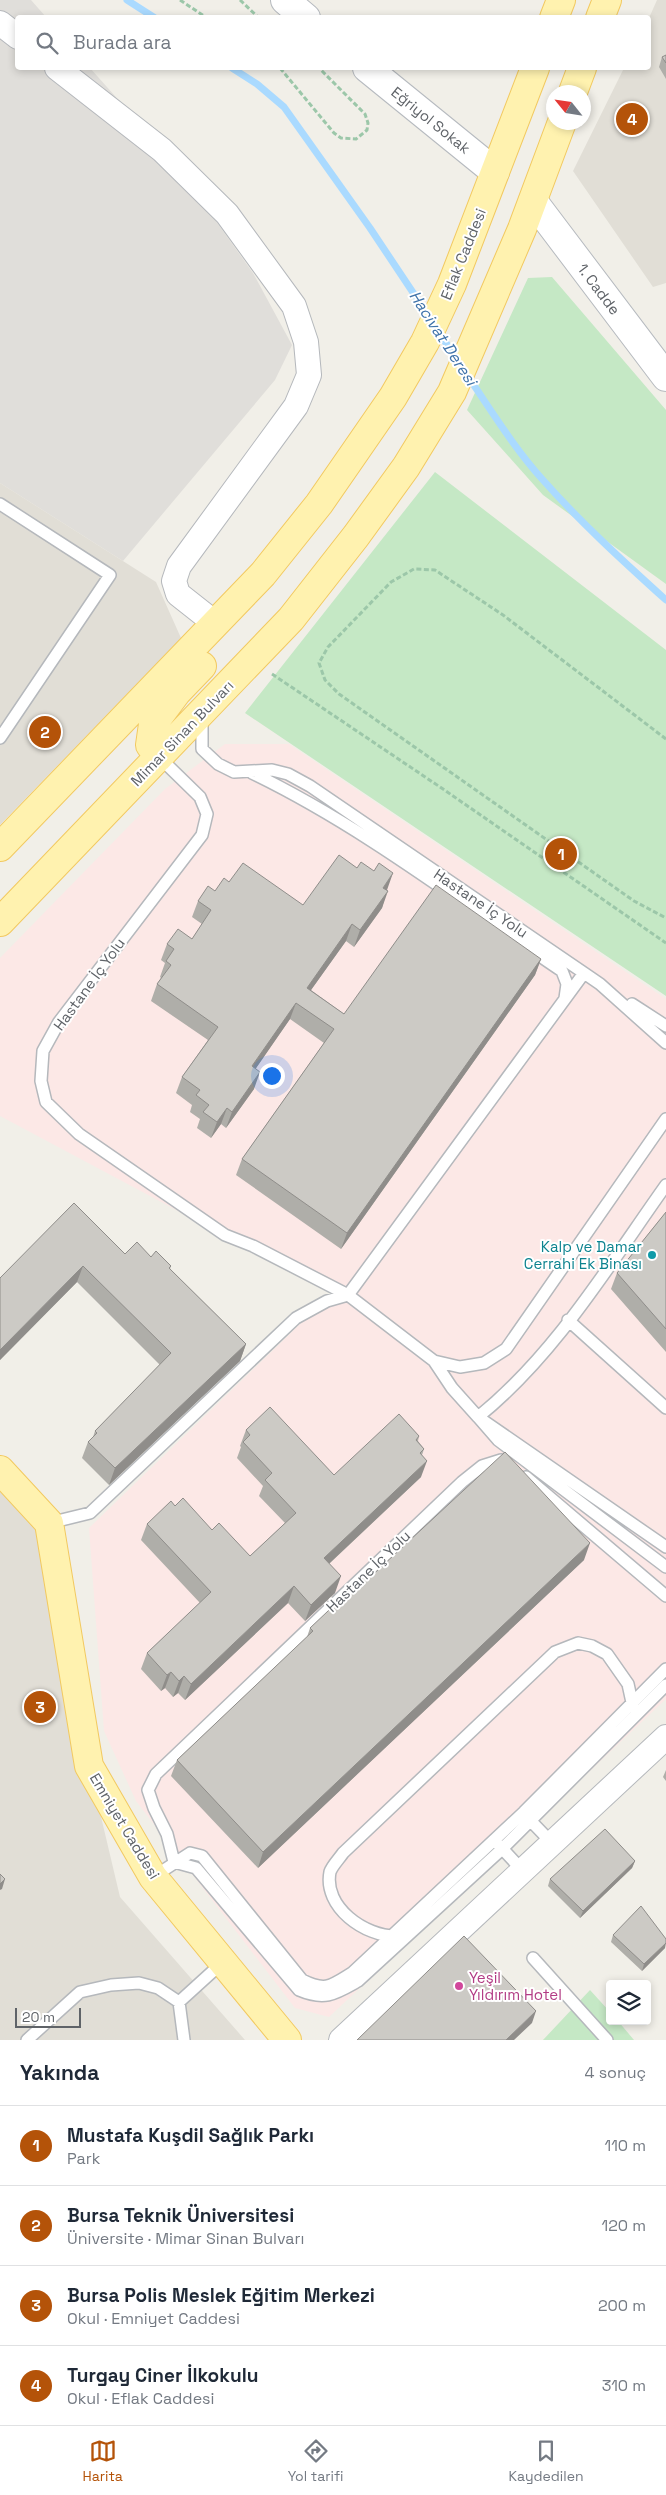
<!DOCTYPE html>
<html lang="tr">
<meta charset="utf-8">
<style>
:root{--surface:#fff;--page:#f6f6f7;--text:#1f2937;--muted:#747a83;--line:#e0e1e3;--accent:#b45309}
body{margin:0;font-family:"Space Grotesk",sans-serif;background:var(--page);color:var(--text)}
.controls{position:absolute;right:15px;bottom:15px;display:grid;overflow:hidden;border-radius:5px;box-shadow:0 2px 8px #0003}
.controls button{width:45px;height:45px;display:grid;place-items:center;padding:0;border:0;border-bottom:1px solid var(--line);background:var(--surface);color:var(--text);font:25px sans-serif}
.compass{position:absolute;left:546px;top:85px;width:45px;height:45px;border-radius:50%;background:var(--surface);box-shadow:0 2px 8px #0003;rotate:300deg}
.scale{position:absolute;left:15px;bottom:12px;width:66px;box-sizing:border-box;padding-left:5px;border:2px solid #5f6368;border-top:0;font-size:14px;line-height:18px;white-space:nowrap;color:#5f6368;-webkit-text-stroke:4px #fff;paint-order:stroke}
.you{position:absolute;left:271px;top:1075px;width:18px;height:18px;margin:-12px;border:4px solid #fff;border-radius:50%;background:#1a73e8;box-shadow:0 0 0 8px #1a73e833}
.badge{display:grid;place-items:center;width:32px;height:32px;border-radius:50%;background:var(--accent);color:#fff;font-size:16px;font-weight:700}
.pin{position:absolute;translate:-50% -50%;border:2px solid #fff;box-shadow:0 1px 5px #0006}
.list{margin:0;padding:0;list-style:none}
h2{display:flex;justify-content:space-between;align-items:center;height:65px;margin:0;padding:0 20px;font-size:21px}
h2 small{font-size:16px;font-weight:400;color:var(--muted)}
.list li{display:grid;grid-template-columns:32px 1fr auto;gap:15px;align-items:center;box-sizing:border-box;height:80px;padding:0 20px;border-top:1px solid var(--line)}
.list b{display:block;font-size:19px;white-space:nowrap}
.list p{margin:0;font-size:16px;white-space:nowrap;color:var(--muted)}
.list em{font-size:16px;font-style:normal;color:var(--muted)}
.icon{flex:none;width:28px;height:28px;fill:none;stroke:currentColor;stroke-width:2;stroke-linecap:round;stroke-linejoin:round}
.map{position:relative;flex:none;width:666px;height:2040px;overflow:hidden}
.search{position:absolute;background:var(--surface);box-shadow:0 2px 8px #0003;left:15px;right:15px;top:15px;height:55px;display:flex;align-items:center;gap:12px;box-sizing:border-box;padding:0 18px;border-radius:5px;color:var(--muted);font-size:19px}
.sheet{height:385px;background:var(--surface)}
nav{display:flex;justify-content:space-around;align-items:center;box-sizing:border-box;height:70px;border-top:1px solid var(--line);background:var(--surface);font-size:14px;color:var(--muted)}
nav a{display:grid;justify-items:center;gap:2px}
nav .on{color:var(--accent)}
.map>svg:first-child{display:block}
</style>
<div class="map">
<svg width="666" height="2040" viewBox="0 0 666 2040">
<rect width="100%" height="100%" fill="#f1efe8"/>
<path fill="#e0deda" d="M 0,0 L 31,0 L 46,17 L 18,18 L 18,68 L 90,68 L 173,161 L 253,273 L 292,345 L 275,380 L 123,561 L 0,483 Z"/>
<path fill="#e1ded6" d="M 657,0 L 666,0 L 666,283 L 653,287 L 573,171 L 624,68 L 648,68 L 649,18 Z
M 0,483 L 156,582 L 181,638 L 0,825 Z
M 0,1470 L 49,1523 L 89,1766 L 120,1897 L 245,2040 L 0,2040 Z"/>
<path fill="#fce8e6" d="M 225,744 L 289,744 L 666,999 L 666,1699 L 329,2017 L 295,2008 L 136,1801 L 104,1731 L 89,1528 L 332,1293 L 0,1116 L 0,958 L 165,789 Z"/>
<path fill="#c5e8c5" d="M 552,277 L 666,410 L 666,584 L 543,495 L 467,410 L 528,278 Z
M 435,472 L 666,650 L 666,996 L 245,713 Z
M 590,1990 L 610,2012 L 610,2021 L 618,2021 L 634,2040 L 543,2040 Z"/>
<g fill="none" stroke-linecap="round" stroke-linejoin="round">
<path stroke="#aadaff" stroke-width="7" d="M 127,0 L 155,18
M 232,68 L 257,84 L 284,107 L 370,228 L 430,318
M 438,331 L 458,361
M 467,375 C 491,410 514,448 543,480 C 581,523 624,562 666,600"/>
<g stroke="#b5b8bc" stroke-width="14">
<path id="lane" d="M 0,504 L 110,575 L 0,738
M 159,757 L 200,797 L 207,814 L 202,835 L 59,1022 L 43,1051 L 41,1081 L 46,1102 L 79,1134 L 225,1235 L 253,1246 L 348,1295 L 434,1361 L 460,1367 L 484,1363 L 506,1349 L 666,1119
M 252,773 C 362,826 461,903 562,971 L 567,984 L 565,998
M 584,973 L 600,984 L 666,1043
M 632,1004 L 666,1026
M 666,1185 C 609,1265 555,1355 478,1417 L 498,1440 L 666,1567
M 568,1320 L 666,1408
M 434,1361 L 452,1388 L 478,1417 L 666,1547
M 526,1477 L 666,1596
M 49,1523 L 90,1513 L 296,1318 L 327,1301 L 348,1295 L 584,973 L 310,786 L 288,774 L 272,770 L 234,772 L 218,764 L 202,749 L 202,720
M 527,1817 L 552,1843
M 497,1843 L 523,1871
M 174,1862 L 167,1834 L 154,1808 L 148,1790 L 156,1774 L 462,1482 L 482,1466 L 501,1460 L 507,1464
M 174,1862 L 196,1868 L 299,1990 C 325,2001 335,1994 358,1981 L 502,1849 L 666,1685
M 153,1877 L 190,1853 L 202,1856 L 302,1980 C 326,1992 331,1986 352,1973 L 524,1812 L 666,1669
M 397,1936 C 365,1937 323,1907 330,1872 C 332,1866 339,1859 343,1853 L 555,1652 L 578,1643 L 592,1646 L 607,1654 L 628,1684 L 633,1707
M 533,1958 L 607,2040
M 179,2002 L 184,2040
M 27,2040 L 80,1992 L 111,1985 L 139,1983 L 158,1988 L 179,2002 L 223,1962"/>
</g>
<g stroke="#b5b8bc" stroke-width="26">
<path id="street" d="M 0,23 L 18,37
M 57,68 L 162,150 L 227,214 L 294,306 L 306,342 L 309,375 L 296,406 L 179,566 L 174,581 L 178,594 L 216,624
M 341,2040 L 666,1737"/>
</g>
<g stroke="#b6babf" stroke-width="30">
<path id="secondary" d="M 285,0 L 306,18
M 367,68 L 495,172
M 533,201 L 666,377"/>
</g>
<g stroke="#f2c960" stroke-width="30">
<path id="primary" d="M 554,18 L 561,0
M 600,18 L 607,0
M 573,92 L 582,68
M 159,757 L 150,745 L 153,724 L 177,692 L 202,666
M 0,847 L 263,574 L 319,504 L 355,452 L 393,397 L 425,342 L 452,284 L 535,68
M 0,922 L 291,619 L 356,536 L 406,467 L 452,392 L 522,229 L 562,122
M 0,1470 L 49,1523 L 89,1766 L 153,1877 L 287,2040"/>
</g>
<path stroke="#9cc7a9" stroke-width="3" stroke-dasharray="5 2.5" stroke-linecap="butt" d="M 180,0 L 207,18
M 240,0 L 259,18
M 280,68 L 334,133 L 341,138 L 356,139 L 367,130 L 368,123 L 365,114 L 319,68
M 272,674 L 440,787 L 666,943
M 666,739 L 503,615 L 435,570 L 414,569 L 391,582 L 328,647 L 319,663 L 325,680 L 339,694 L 634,901 L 666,918"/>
<use href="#lane" stroke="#fff" stroke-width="11"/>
<use href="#street" stroke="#fff" stroke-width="24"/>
<use href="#secondary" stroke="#fff" stroke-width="28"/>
<use href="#primary" stroke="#fff2af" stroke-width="28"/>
</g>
<path fill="#afaea9" d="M 666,55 L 666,79 L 659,67 L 662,57 Z
M 229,882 L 303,905 L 387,890 L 382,908 L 354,947 L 346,941 L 311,990 L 344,1014 L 541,959 L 535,975 L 341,1249 L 236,1175 L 242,1159 L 324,1043 L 290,1019 L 255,1069 L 254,1089 L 226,1128 L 221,1124 L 211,1138 L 197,1128 L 200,1119 L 190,1112 L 192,1105 L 176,1093 L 182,1077 L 208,1040 L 151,1001 L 157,984 L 161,978 L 160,977 L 165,963 L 161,960 L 167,944 L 192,939 L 202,924 L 192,917 L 198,901 Z
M 666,1212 L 666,1352 L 611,1289 L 617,1273 Z
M 125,1254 L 151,1257 L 171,1266 L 170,1269 L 246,1344 L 240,1361 L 109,1485 L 82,1458 L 88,1442 L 93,1437 L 95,1431 L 160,1365 L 77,1282 L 0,1360 L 0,1278 Z
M 246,1430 L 334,1475 L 419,1436 L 418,1441 L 424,1449 L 422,1455 L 421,1477 L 329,1564 L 335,1593 L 305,1621 L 288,1603 L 185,1700 L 178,1693 L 173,1697 L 165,1688 L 161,1691 L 141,1669 L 147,1653 L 200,1603 L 141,1540 L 147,1524 L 175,1506 L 250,1556 L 285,1523 L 259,1496 L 263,1486 L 237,1458 L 241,1447 L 240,1446 Z
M 584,1560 L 258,1868 L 171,1776 L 177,1760 L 307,1637 L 310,1628 L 367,1580 Z
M 666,1770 L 666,1781 L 663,1777 Z
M 635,1861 L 632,1868 L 580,1918 L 548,1886 L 550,1879 Z
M 613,1935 L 665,1948 L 642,1971 L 611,1942 Z"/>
<path fill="#8f8d8a" d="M 393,873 L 387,890 L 377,904 L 383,888 Z
M 388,891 L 382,908 L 354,947 L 360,930 Z
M 352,924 L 346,941 L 301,1004 L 307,988 Z
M 541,959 L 535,975 L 341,1249 L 347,1233 Z
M 296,1003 L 290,1019 L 246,1083 L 252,1066 Z
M 260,1072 L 254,1089 L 226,1128 L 232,1112 Z
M 227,1108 L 221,1124 L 211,1138 L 217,1122 Z
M 83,1266 L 77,1282 L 0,1360 L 0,1350 Z
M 246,1344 L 240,1361 L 109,1485 L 115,1468 Z
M 427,1461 L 421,1477 L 318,1574 L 324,1558 Z
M 590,1543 L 584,1560 L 258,1868 L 263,1852 Z
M 341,1576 L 335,1593 L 305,1621 L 311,1605 Z
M 294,1586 L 288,1603 L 185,1700 L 191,1684 Z
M 171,1672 L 165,1688 L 161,1691 L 167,1675 Z
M 184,1676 L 178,1693 L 173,1697 L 179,1681 Z
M 635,1861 L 632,1868 L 580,1918 L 583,1911 Z
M 5,1879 L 2,1889 L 0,1890 L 0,1884 Z
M 666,1943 L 665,1948 L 642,1971 L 644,1964 Z
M 536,2011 L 532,2023 L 514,2040 L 506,2040 Z"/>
<path fill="#cccac5" stroke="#8f8d8a" d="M 666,55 L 666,63 L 662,57 Z
M 339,855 L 357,868 L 361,862 L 374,871 L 379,863 L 393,873 L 383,888 L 388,891 L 360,930 L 352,924 L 307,988 L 344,1014 L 436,885 L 541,959 L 347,1233 L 242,1159 L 334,1029 L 296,1003 L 252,1066 L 260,1072 L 232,1112 L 227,1108 L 217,1122 L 203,1112 L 209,1105 L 196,1095 L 200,1090 L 182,1077 L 218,1027 L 157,984 L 171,965 L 166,961 L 174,949 L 167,944 L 178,929 L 192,939 L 211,910 L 198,901 L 208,886 L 215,891 L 224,878 L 229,882 L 243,863 L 303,905 Z
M 74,1203 L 125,1254 L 137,1242 L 151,1257 L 156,1251 L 171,1266 L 169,1268 L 246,1344 L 115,1468 L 88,1442 L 97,1433 L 95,1431 L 171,1353 L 83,1266 L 0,1350 L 0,1278 Z
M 666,1212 L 666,1329 L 617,1273 Z
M 270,1407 L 334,1475 L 399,1414 L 419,1436 L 416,1440 L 424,1449 L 420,1453 L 427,1461 L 324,1558 L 341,1576 L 311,1605 L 294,1586 L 191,1684 L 184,1676 L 179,1681 L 171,1672 L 167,1675 L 147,1653 L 211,1592 L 147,1524 L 171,1501 L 175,1506 L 183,1498 L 212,1530 L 219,1523 L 250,1556 L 296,1513 L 265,1480 L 272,1473 L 243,1442 L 250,1435 L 246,1430 Z
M 505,1452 L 590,1543 L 263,1852 L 177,1760 L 313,1631 L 310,1628 L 364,1577 L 367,1580 Z
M 605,1829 L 635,1861 L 583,1911 L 550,1879 Z
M 0,1874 L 5,1879 L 0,1884 Z
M 641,1906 L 666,1939 L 666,1943 L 644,1964 L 613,1935 Z
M 464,1936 L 536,2011 L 506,2040 L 357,2040 Z"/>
<circle fill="#0f9aa8" stroke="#fff" stroke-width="2" cx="652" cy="1255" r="5"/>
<circle fill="#d1479c" stroke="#fff" stroke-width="2" cx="459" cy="1986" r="5"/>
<g text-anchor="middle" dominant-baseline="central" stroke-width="4" stroke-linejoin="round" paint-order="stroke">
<g font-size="15" fill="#5f6368" stroke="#fff">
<text transform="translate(431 120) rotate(39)">Eğriyol Sokak</text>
<text transform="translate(463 254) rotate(-68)">Eflak Caddesi</text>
<text transform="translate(599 289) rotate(53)">1. Cadde</text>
<text transform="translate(182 733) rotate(-46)">Mimar Sinan Bulvarı</text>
<text transform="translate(481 903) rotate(34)">Hastane İç Yolu</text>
<text transform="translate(89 984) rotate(-54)">Hastane İç Yolu</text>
<text transform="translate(368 1571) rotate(-44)">Hastane İç Yolu</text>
<text transform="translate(125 1826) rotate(59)">Emniyet Caddesi</text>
</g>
<g font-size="15" fill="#0d838f" stroke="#fff" text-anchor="end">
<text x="642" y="1246">Kalp ve Damar<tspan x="642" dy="17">Cerrahi Ek Binası</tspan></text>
</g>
<g font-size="15" fill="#b23c85" stroke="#fff" text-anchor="start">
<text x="469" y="1977">Yeşil<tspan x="469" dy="17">Yıldırım Hotel</tspan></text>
</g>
<g font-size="16" font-style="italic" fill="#4174aa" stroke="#fff">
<text transform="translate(443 338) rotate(57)">Hacivat Deresi</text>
</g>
</g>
</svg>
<div class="controls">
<button><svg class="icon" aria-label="layers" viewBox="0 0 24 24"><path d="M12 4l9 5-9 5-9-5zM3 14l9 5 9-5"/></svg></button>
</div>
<svg class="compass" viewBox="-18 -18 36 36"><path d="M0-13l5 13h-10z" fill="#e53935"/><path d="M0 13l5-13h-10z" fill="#747a83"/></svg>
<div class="scale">20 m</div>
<div class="you"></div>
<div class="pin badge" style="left:561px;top:854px">1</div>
<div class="pin badge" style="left:45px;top:732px">2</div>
<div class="pin badge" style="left:40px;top:1707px">3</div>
<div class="pin badge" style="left:632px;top:119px">4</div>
<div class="search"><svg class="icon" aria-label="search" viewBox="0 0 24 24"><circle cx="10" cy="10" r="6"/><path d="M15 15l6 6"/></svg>Burada ara</div>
</div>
<section class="sheet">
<h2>Yakında<small>4 sonuç</small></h2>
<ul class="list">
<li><span class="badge">1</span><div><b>Mustafa Kuşdil Sağlık Parkı</b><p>Park</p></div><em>110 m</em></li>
<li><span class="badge">2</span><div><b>Bursa Teknik Üniversitesi</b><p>Üniversite · Mimar Sinan Bulvarı</p></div><em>120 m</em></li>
<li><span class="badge">3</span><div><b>Bursa Polis Meslek Eğitim Merkezi</b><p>Okul · Emniyet Caddesi</p></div><em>200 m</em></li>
<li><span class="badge">4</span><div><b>Turgay Ciner İlkokulu</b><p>Okul · Eflak Caddesi</p></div><em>310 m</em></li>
</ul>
</section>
<nav>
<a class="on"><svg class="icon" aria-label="map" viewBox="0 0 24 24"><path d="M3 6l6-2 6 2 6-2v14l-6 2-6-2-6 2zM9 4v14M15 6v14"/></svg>Harita</a>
<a><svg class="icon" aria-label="directions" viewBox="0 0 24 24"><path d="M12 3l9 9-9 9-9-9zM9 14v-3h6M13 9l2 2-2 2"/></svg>Yol tarifi</a>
<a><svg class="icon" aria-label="saved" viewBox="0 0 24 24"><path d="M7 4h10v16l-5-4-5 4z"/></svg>Kaydedilen</a>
</nav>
